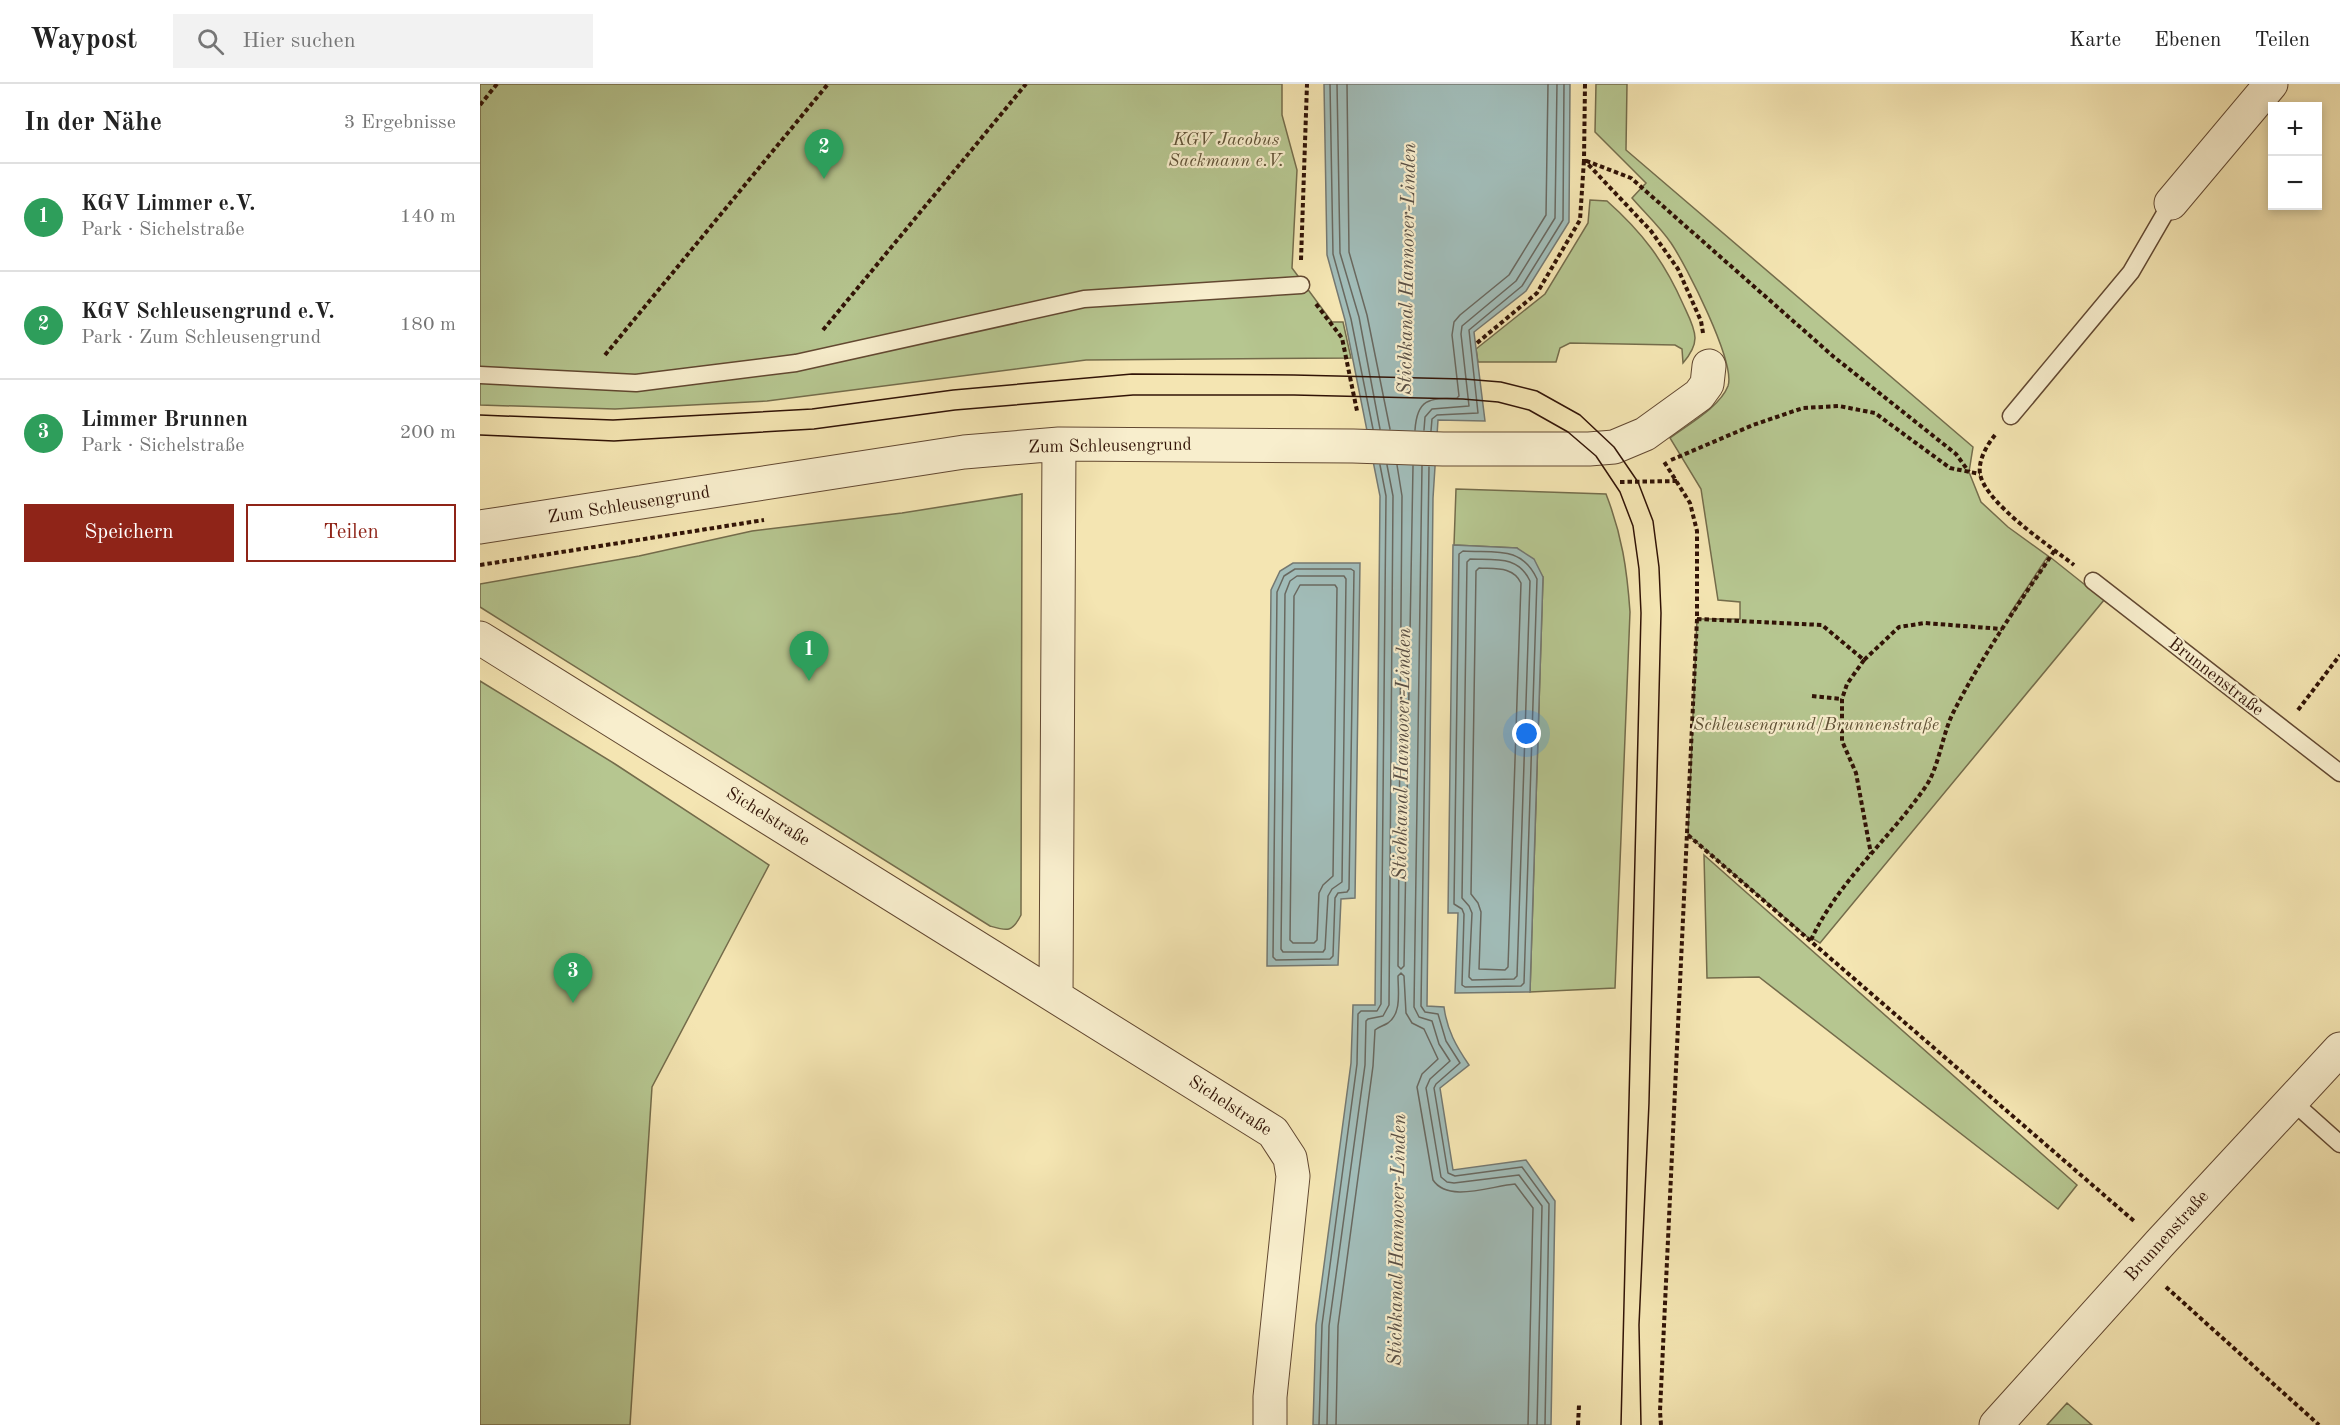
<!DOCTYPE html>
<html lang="de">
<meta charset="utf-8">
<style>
:root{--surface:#fff;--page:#f2f2f2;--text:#222;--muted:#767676;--line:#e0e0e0;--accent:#8f2418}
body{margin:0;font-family:"Old Standard TT",serif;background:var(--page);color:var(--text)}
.controls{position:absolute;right:18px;top:18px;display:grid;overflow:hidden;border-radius:0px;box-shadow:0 3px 9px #0003}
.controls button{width:54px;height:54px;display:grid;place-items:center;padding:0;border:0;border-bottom:2px solid var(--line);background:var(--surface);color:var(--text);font:30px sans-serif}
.you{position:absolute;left:1047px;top:650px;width:21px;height:21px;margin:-15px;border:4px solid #fff;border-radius:50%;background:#1a73e8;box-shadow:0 0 0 9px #1a73e833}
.badge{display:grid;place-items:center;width:39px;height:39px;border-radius:50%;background:var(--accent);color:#fff;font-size:20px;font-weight:700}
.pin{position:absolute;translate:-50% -50px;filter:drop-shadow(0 2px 3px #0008)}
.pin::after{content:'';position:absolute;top:32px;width:21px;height:18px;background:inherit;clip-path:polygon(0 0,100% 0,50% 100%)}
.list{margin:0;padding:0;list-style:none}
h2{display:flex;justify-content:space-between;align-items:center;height:78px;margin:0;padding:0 24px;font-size:26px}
h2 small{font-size:20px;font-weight:400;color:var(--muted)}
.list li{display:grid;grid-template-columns:39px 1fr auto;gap:18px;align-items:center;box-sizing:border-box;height:108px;padding:0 24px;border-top:2px solid var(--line)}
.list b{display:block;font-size:22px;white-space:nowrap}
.list p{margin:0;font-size:20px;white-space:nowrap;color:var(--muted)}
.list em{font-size:20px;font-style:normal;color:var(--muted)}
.actions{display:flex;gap:12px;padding:18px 24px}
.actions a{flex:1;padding:14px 0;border:2px solid var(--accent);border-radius:0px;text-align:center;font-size:21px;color:var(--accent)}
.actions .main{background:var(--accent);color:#fff}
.icon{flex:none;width:33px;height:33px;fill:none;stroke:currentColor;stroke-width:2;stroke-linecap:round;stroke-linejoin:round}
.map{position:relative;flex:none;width:1860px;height:1341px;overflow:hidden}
header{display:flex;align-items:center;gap:36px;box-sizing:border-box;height:84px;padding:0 30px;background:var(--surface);border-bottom:2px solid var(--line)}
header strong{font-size:28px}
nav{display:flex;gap:33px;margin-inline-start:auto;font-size:21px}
.search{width:420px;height:54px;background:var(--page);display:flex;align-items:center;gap:15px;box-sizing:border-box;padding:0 21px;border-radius:0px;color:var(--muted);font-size:22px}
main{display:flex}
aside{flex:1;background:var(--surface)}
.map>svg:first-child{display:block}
</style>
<header>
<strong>Waypost</strong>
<div class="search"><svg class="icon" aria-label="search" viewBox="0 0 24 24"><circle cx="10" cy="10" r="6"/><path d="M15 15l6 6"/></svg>Hier suchen</div>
<nav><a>Karte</a><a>Ebenen</a><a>Teilen</a></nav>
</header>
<main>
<aside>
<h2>In der Nähe<small>3 Ergebnisse</small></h2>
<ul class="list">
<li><span class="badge" style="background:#2e9e5b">1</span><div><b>KGV Limmer e.V.</b><p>Park · Sichelstraße</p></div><em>140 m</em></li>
<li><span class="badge" style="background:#2e9e5b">2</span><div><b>KGV Schleusengrund e.V.</b><p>Park · Zum Schleusengrund</p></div><em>180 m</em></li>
<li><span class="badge" style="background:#2e9e5b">3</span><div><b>Limmer Brunnen</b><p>Park · Sichelstraße</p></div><em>200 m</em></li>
</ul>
<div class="actions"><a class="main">Speichern</a><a>Teilen</a></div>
</aside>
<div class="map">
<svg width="1860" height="1341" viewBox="0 0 1860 1341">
<rect width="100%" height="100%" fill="#f4e5b2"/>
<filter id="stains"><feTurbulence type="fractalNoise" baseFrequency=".00333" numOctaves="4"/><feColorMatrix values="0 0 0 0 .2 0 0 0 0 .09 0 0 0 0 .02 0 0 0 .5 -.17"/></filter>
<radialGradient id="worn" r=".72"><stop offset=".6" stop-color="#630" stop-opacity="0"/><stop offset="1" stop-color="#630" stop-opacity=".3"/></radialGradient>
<path fill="#b6c690" stroke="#746c4b" stroke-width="1.5" d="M 0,0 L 802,0 L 802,31 L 817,86 L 812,184 L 852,238 L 863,238 L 871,274 L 606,276 L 287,317 L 135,325 L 0,321 Z
M 1116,0 L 1147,0 L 1146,66 L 1493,363 L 1489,388 L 1501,418 L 1528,443 L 1568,472 L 1529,531 L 1531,532 L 1570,473 L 1624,516 L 1340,859 L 1332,854 L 1331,856 L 1208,751 L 1217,535 L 1260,535 L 1260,518 L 1238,516 L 1221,405 L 1190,354 C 1207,341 1240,323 1248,302 C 1256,279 1206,181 1191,159 C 1180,143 1165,129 1152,114 L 1166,99 L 1115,48 Z
M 1110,116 L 1127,117 C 1162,148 1184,177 1203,220 C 1207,229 1215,243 1215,254 C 1215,264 1209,272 1203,279 L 1202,265 L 1195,261 L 1090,259 L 1080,264 L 1076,278 L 998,278 L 996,265 L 1065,210 L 1108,139 Z
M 976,405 L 1126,410 C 1142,451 1147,485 1150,528 L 1135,904 L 1050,908 L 1063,493 L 1037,464 L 974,461 Z
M 542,410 L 541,831 C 532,849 527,847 510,842 L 0,523 L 0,500 L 159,472 L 272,447 L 422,429 Z
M 0,597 L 135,680 L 289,781 L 172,1003 L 150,1341 L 0,1341 Z
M 1224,771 L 1597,1101 L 1578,1125 L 1279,893 L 1227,894 Z
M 1587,1319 L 1612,1341 L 1567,1341 Z"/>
<path fill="#a1bcb8" stroke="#747871" stroke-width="1.5" d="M 844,0 L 1090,0 L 1089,138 L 1046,207 L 994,248 L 1005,337 L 958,336 L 953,414 L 947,922 L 964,923 C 967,946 976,962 989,981 L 960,1004 L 973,1086 L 1046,1076 L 1075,1117 L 1071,1341 L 833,1341 L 836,1241 L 871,979 L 873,921 L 895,921 L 900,412 L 865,236 L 847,171 Z
M 973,461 L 1037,464 L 1054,475 L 1063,493 L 1050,908 L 975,909 L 978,829 L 968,829 Z
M 813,479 L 880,479 L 875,814 L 861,815 L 858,881 L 787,882 L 791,506 L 800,487 Z"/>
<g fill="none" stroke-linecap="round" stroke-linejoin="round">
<path stroke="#69685f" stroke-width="1.5" d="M 850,0 L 853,170 L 871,235 L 893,345
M 857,0 L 860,169 L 879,233 L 900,345
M 867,0 L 869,168 L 887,231 L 910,345
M 935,346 C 937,315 949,314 977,314 L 979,312 L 972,251 L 974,238 L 980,231 L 1029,191 L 1066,131 L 1068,0
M 944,346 L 945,333 L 952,325 L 989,322 L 981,250 L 982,242 L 1036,197 L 1075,134 L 1077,0
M 951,347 L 952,335 L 957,331 L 998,329 L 989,246 L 1042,202 L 1083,136 L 1084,0
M 917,381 L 922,412 L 918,882 L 921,885 L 924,882 L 933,382
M 942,382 L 934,923 L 939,933 L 952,937 L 959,960 L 970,977 L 950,995 L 946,1004 L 961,1093 L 967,1098 L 974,1099 L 1039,1091 L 1062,1122 L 1057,1341
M 949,383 L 941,922 L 945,928 L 958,930 L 966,957 L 980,979 L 956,1000 L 954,1004 L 968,1089 L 975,1092 L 1042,1083 L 1069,1120 L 1065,1341
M 983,467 C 1015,469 1041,461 1057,495 L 1044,899 L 1041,902 L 985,903 L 982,901 L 984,830 L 982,825 L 974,820 L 979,470 Z
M 990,475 C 1015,476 1038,471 1050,497 L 1037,892 L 1034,895 L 992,896 L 989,893 L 992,829 L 989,822 L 982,814 L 987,478 Z
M 999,484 C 1015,485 1033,482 1041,499 L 1028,883 L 1025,886 L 999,885 L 1001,828 L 998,819 L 991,810 L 996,487 Z
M 815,485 L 871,485 L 874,487 L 869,805 L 867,808 L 858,809 L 855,814 L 853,872 L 850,875 L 796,876 L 793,873 L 797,508 L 804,492 Z
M 817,492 L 864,492 L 866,495 L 862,798 L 852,805 L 848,812 L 845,865 L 843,868 L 803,868 L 801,865 L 805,510 L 810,497 Z
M 820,501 L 855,501 L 857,504 L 853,792 L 843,801 L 839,809 L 837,856 L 834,859 L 813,859 L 810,856 L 814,512 Z
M 839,1341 L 842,1241 L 877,980 L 878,930 L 881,927 L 897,927 L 901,920 L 906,412 L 900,381
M 847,1341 L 849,1242 L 885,981 L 886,937 L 888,935 L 903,932 L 909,921 L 913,412 L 907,381
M 856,1341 L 858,1242 L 893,982 L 895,946 C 898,943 903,942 908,939 C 922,929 918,907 918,892 L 921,889 L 924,892 L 926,929 L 932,939 L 944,945 L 958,975 L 942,990 L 937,1003 L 953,1096 C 968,1119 1011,1102 1035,1100 L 1053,1124 L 1048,1341"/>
<g stroke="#624831" stroke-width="19">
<path id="lane" d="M 0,291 L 156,299 L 316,279 L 604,215 L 821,201
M 1531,332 L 1651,188 L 1691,119
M 1613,497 L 1860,689
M 1812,1017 L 1860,1060"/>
</g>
<g stroke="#624831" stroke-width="35">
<path id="street" d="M 1691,119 L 1791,0
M 0,443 L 484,368 L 579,360 L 873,362 L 963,365 L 1109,365 L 1134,363 L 1165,350 L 1219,311 L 1227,300 L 1229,282
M 0,554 L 793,1048 L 810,1074 L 813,1092 L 790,1313 L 790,1341
M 576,912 L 579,360
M 1516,1341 L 1680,1159 L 1860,965"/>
</g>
<path stroke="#311306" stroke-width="4" stroke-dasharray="4.5 3" stroke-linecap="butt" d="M 1105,0 L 1104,76 L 1171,147 L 1198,185 L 1221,237 L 1223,249
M 0,21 L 17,0
M 821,176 L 827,0
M 836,220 L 862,254 L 877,327 L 875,327
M 343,246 L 546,0
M 997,259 L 1057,209 L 1100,136 L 1104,76 L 1151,94 L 1354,273 L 1476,370 L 1489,388
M 125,271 L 348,0
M 1515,351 C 1507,361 1498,376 1500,390 C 1506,420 1570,462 1594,481
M 1191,376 L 1273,341 L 1323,324 L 1359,322 L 1395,329 L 1470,384 L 1500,390
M 1140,398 L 1198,397
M 0,481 L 284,436
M 1217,535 L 1342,541 L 1384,576 L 1419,543 L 1445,539 L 1522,545
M 1384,576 L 1367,600 L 1362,615 L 1362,657 L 1376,689 L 1391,770
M 1332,612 L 1362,615
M 1818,626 L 1860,571
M 1208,751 L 1654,1137
M 1331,856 C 1358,797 1410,755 1446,702 C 1459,683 1462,651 1473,629 C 1502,572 1539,519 1575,466
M 1686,1203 L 1839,1341
M 1098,1341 L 1099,1321
M 1181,1341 L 1180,1327 L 1217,535 L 1217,447 L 1210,419 L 1183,376"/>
<use href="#lane" stroke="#f8eecd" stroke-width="16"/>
<use href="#street" stroke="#f8eecd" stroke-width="33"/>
<path stroke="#311306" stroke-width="1.5" d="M 0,331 L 133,336 L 332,325 L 473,306 L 652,290 L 814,291 L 984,295 L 1021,298 L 1057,307 L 1100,331 L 1134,363 L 1158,398 L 1173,437 L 1179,483 L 1181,529 L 1169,1019 L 1159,1241 L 1161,1341
M 0,351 L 134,357 L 334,345 L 475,326 L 653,311 L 814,311 L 983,315 L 1018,318 L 1049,326 L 1088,348 L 1116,372 L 1140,408 L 1153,442 L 1159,485 L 1161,529 L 1141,1341"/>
</g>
<g text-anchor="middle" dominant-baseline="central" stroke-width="4.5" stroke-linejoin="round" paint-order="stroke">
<g font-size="18" font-style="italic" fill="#605236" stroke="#f8eecd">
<text x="746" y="56">KGV Jacobus<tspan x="746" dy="21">Sackmann e.V.</tspan></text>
<text x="1336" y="641">Schleusengrund/Brunnenstraße</text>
</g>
<g font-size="18" fill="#311306" stroke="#f8eecd">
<text transform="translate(630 362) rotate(-1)">Zum Schleusengrund</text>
<text transform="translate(149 421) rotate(-9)">Zum Schleusengrund</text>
<text transform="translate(1736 593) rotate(38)">Brunnenstraße</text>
<text transform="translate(288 733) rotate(32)">Sichelstraße</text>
<text transform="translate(750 1022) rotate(33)">Sichelstraße</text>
<text transform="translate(1687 1152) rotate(-48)">Brunnenstraße</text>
</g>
<g font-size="20" font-style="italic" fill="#584e44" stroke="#f8eecd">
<text transform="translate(928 185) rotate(-89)">Stichkanal Hannover-Linden</text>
<text transform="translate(923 670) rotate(-89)">Stichkanal Hannover-Linden</text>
<text transform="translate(918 1156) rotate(-89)">Stichkanal Hannover-Linden</text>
</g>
</g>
<rect width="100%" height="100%" filter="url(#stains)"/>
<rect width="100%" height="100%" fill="url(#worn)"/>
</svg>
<div class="controls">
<button>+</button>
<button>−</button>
</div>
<div class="you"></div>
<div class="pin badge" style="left:329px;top:597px;background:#2e9e5b">1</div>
<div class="pin badge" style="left:344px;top:95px;background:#2e9e5b">2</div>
<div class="pin badge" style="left:93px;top:919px;background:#2e9e5b">3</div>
</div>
</main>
